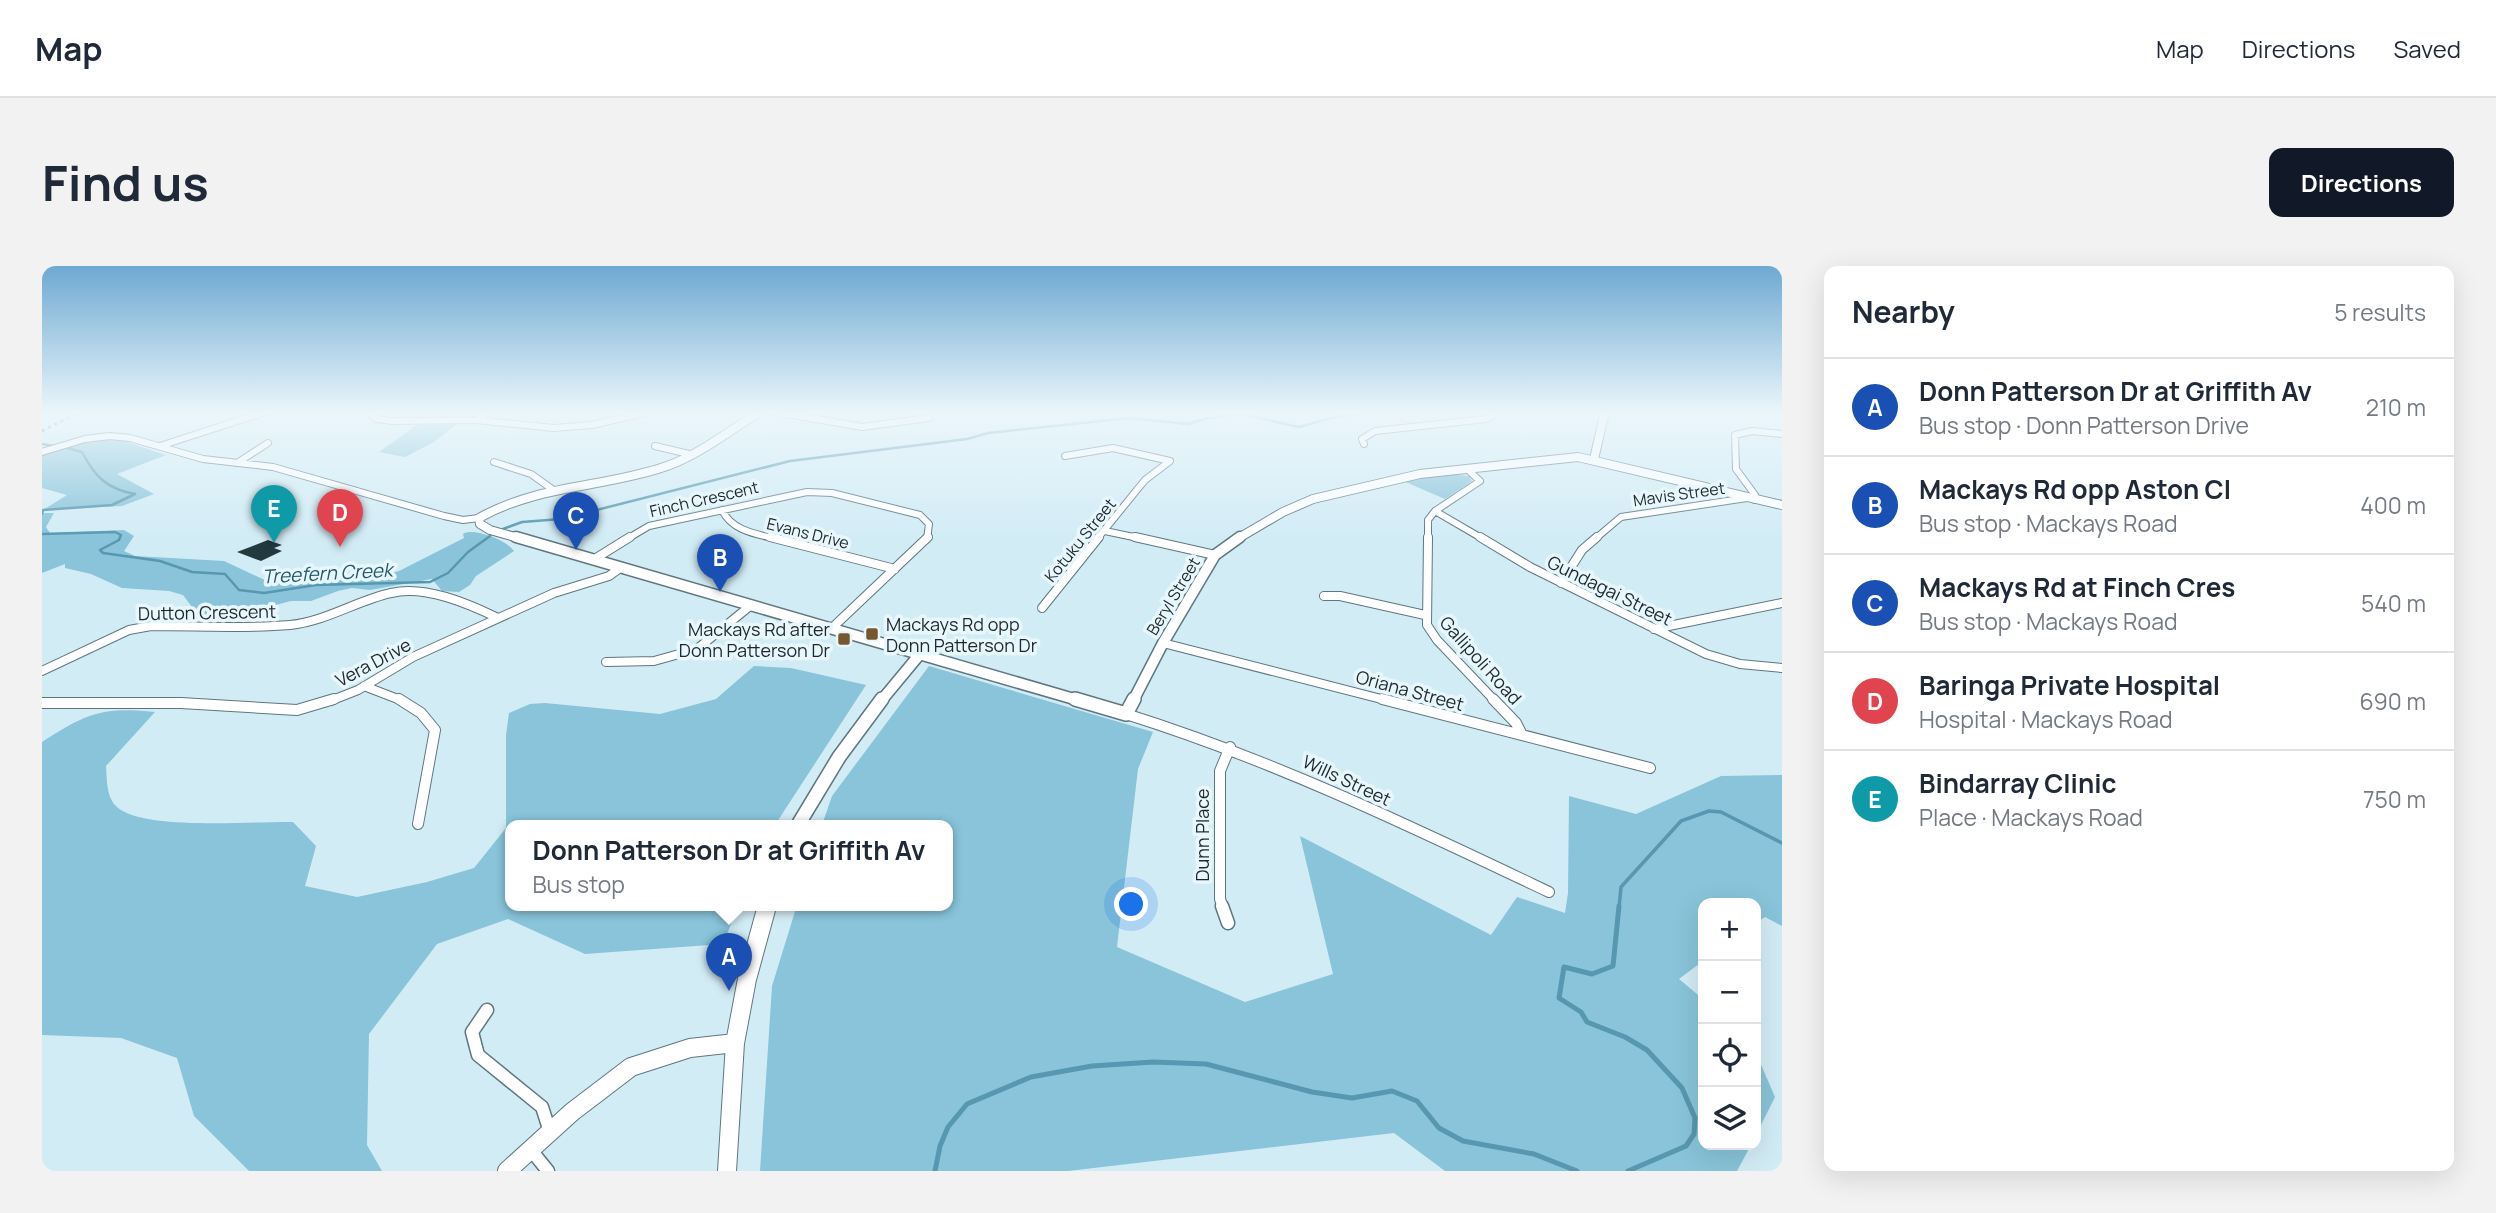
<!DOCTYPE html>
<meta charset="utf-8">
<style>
:root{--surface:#fff;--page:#f2f2f3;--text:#1f2937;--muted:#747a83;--line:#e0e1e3;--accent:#111827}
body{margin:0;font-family:Manrope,sans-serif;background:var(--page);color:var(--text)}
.controls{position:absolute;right:21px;bottom:21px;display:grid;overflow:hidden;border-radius:14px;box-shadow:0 7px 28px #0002}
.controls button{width:63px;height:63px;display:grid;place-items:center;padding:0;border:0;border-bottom:2px solid var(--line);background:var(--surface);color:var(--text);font:35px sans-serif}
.you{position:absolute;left:1090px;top:639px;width:24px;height:24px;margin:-18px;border:5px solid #fff;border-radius:50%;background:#1a73e8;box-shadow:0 0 0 10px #1a73e833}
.badge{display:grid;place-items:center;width:46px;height:46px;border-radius:50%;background:var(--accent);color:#fff;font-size:23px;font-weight:700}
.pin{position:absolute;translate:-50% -58px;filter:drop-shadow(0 2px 4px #0008)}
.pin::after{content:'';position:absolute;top:37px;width:24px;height:21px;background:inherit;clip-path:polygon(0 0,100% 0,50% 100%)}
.popup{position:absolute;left:463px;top:554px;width:448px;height:91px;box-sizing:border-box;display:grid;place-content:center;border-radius:14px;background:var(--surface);filter:drop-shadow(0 2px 5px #0005);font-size:23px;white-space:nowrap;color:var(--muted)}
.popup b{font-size:26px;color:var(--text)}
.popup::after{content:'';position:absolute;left:50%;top:100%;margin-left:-14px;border:14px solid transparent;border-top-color:var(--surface)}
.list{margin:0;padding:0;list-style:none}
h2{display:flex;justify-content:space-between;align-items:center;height:91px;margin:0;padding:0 28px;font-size:30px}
h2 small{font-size:23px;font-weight:400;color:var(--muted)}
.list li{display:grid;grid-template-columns:46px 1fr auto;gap:21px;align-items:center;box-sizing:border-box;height:98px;padding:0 28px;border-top:2px solid var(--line)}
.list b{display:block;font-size:26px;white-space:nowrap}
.list p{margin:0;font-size:23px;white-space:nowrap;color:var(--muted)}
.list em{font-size:23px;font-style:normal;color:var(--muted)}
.icon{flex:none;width:38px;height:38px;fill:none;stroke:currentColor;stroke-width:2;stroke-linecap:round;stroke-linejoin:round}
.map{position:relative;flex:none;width:1740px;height:905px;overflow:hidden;border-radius:14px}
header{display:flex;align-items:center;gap:42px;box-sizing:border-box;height:98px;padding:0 35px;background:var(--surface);border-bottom:2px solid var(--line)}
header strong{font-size:33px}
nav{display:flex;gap:38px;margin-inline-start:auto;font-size:24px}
.intro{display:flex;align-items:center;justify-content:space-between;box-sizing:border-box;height:168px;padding:0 42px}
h1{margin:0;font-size:49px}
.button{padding:18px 32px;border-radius:14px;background:var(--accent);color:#fff;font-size:24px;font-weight:700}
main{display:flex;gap:42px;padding:0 42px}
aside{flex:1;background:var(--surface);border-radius:14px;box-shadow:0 7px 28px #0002}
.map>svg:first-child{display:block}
</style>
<header>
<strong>Map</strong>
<nav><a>Map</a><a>Directions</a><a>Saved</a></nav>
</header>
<div class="intro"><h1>Find us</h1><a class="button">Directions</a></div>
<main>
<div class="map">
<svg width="1740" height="905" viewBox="0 0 1740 905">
<rect width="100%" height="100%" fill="#d2ecf6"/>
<path fill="#89c4da" d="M 415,158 L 392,176 L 363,191 L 337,186 L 375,159 Z
M 59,173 L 82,175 L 124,189 L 75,208 L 112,228 L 80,240 L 1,244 L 25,229 L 0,222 L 0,189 L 27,178 Z
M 1408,208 L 1427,210 L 1430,215 L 1403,233 L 1361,215 Z
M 0,247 L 12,247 L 4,261 L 8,267 L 82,264 L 92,270 L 82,285 L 93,290 L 182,295 L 225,315 L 294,315 L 308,312 L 317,315 L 357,305 L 422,272 L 421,268 C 431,261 466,275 472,285 L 434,310 L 428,319 L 417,326 L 400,325 L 390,313 L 328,324 L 310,322 L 296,325 L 269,335 L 249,335 L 185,352 L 162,348 L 150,341 L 141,329 L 127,325 L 80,322 L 49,308 L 23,302 L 23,298 L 0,307 Z
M 712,400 L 749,402 L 824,419 L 733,559 L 468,559 L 468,639 L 697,639 L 681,678 L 543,688 L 466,653 L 395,678 L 327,768 L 325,879 L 340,905 L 207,905 L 152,850 L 135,792 L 79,772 L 0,769 L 0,476 C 43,448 60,440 113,446 L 64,500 C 65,513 64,531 75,541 C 101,565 213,555 251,556 L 274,580 L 263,620 L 315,631 L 385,616 L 432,602 L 464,562 L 464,469 L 467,447 L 488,438 L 503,437 L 618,448 L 674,433 Z
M 887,400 L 1111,466 L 1096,503 L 1075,681 L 1203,736 L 1291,708 L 1258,570 L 1449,669 L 1475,631 L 1523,647 L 1526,627 L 1527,530 L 1594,548 L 1679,510 L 1740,509 L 1740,660 L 1723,651 L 1714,657 L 1714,637 L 1661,637 L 1661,695 L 1637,713 L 1661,733 L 1661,879 L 1709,879 L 1695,905 L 1403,905 L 1352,867 L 1026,905 L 718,905 L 730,720 L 755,639 L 906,639 L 906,559 L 780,559 L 790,530 Z
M 1714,787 L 1733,831 L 1714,869 Z"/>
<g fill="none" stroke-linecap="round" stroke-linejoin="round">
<path stroke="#5798b0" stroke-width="2.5" d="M 0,178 L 12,180
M 0,248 L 1,244 L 70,239 L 93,228 C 65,223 53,211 40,186 L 22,181
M 461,263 L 480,256 L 519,253 L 748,195 L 925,173 L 946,167 L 1088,152 L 1146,158 L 1166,152 L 1200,148 L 1257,161 L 1289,152 L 1333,146
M 0,268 L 73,266 L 79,269 L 77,274 L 58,284 L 61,287 L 118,295 L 150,306 L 183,308 L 197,324 L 222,327 L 274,319 L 388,316 L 406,307 L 426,286 L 448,270"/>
<path stroke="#5798b0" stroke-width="3.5" d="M 1577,642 L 1579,621 L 1639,555 L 1667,545 L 1679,546 L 1740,577"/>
<path stroke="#5798b0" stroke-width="5" d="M 1577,640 L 1571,700 L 1550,708 L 1522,701 L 1517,732 L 1539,746 L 1545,756 L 1583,771 L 1605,784 L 1640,822 L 1653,852 L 1652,868 L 1644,880 L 1586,905
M 893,905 L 898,880 L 906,861 L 925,838 L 989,811 L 1050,800 L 1111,796 L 1164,798 L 1270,826 L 1310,832 L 1350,825 L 1375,835 L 1397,862 L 1421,875 L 1492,888 L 1535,905"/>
</g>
<path fill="#233940" d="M 226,274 L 240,279 L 232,282 L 240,285 L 219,295 L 195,286 Z"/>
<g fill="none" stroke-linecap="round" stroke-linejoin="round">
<g stroke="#5f767e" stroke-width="8">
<path id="street-far3" d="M 327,146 L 335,153 L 350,155 L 434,154 L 512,162 L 550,159 L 606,146
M 734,146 L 820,161 L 887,152
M 434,154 L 448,146
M 1322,178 L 1320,173 L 1333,165 L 1444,153 L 1456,146
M 118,180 L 223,146
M 613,180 L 647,188
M 0,186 L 43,173 L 68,170 L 88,172 L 161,193 L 231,201 L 402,250 L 421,254 L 437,252
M 1023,190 L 1071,182 L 1128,195 L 1103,214 L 1055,273
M 452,196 L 489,208 L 510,223
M 195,197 L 226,177
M 1713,234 L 1713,229 L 1694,203 L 1693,169 L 1710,165 L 1740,168
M 680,244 C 690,265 714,268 735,273
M 1393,245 L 1441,273
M 1063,265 L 1101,273
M 585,273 L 607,260 L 765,226 L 790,227 L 878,249 L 887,258 L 885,273
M 1386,273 L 1386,254 L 1393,245 L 1438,215 L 1425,203
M 1553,273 L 1579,251 L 1705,232"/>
</g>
<g stroke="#5f767e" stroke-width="10">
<path id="street-far2" d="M 728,271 L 853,303
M 1093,271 L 1173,289
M 1386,271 L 1385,359 L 1395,374 L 1453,435
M 1438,271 L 1488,301 L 1664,388 L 1698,398 L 1740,402
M 551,294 L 588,271
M 1519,317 L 1540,284 L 1555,271
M 1282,330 L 1298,330 L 1383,349
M 1000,342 L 1057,271
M 790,362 L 886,271
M 1612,363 L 1740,337
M 1121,377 L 1347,435
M 564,396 L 612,395 L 655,383 L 708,340
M 0,405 L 87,364 L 109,360 C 155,360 202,363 248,359 C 285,355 316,334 349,327 C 383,319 425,337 456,352
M 322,420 L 361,435
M 288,435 L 316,424 L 371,391 L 512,327 L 567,310 L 578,302"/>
</g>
<g stroke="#5f767e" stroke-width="12">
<path id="street-far1" d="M 357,433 L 379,447 L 393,464 L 376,558
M 1340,433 L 1608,502
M 1451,433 L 1474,457 L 1480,469
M 0,437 L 139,437 L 255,444 L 292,433
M 1084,448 C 1231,494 1368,560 1507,626
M 1181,642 L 1178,633 L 1178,505 L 1188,481"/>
</g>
<g stroke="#5f767e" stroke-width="15">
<path id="street" d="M 1180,640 L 1186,657
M 445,744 L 430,766 L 436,789 L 500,841 L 508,866
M 489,884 L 506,905"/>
</g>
<g stroke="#5f767e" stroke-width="10">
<path id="secondary-far3" d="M 1552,193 L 1563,146
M 480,273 L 448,264 L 438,258 L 437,252 C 496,219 557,222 619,202 C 655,191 686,165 718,146
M 1195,273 L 1241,246 L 1271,233 L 1378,208 L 1536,191 L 1740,239"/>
</g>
<g stroke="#5f767e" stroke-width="13">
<path id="secondary-far2" d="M 474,271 L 1039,435
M 839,435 L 878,388
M 1091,435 L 1121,377 L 1173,289 L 1198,271"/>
</g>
<g stroke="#5f767e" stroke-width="16">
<path id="secondary-far1" d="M 1033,433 L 1084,448 L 1092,433
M 756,559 L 797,491 L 840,433
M 724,642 L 725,639"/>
</g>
<g stroke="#5f767e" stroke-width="20">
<path id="secondary" d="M 465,905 L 530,846 L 589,801 L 648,782 L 693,777
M 685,905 L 693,777 L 705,713 L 725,640"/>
</g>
<use href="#street-far3" stroke="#fff" stroke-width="6"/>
<use href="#street-far2" stroke="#fff" stroke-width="8"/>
<use href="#street-far1" stroke="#fff" stroke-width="10"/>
<use href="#street" stroke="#fff" stroke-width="12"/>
<use href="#secondary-far3" stroke="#fff" stroke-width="8"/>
<use href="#secondary-far2" stroke="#fff" stroke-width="10"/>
<use href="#secondary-far1" stroke="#fff" stroke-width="13"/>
<use href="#secondary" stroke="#fff" stroke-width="18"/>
<path stroke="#465459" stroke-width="2.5" stroke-dasharray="2.5 4.5" stroke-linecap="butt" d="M 0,165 L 38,146"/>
</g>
<linearGradient id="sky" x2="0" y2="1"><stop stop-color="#6ea9d2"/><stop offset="0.54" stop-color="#ebf6fb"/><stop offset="1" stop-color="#ebf6fb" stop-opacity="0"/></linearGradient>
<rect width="1740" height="272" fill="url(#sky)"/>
<g fill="#77572d" stroke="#e7f7fd" stroke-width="2.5">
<rect x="823" y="361" width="14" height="14" rx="3.5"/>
<rect x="795" y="366" width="14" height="14" rx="3.5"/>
</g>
<g text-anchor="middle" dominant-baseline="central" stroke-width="7" stroke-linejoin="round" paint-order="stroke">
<g font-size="16" fill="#1e282c" stroke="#e7f7fd">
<text transform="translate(1637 228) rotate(-8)">Mavis Street</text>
<text transform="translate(662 233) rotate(-13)">Finch Crescent</text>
<text transform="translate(766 267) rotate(14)">Evans Drive</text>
<text transform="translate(1038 274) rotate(-51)">Kotuku Street</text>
<text transform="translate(1131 330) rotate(-59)">Beryl Street</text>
</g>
<g font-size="18" fill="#1e282c" stroke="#e7f7fd">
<text transform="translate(1568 324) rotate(26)">Gundagai Street</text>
<text transform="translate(165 346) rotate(-1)">Dutton Crescent</text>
<text transform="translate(1439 394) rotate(48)">Gallipoli Road</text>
<text transform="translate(331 396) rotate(-28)">Vera Drive</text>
<text transform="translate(1368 424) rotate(15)">Oriana Street</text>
<text transform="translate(1305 514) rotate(25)">Wills Street</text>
<text transform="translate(1160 569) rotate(-90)">Dunn Place</text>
</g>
<g font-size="18" fill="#1e282c" stroke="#e7f7fd" text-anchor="start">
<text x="844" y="358">Mackays Rd opp<tspan x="844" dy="21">Donn Patterson Dr</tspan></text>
<text x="788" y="363" text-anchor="end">Mackays Rd after<tspan x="788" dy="21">Donn Patterson Dr</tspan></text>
</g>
<g font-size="19" font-style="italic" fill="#23596b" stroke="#e7f7fd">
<text transform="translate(285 307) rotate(-3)">Treefern Creek</text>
</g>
</g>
</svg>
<div class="controls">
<button>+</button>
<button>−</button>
<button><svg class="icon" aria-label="locate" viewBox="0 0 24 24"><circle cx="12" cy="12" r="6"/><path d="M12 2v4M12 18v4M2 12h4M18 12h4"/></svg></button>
<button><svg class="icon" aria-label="layers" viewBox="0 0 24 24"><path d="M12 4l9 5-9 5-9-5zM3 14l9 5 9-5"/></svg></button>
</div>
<div class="you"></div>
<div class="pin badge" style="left:687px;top:725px;background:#1a4fb4">A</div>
<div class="popup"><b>Donn Patterson Dr at Griffith Av</b>Bus stop</div>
<div class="pin badge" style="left:678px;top:326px;background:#1a4fb4">B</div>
<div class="pin badge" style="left:534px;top:284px;background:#1a4fb4">C</div>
<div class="pin badge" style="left:298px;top:281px;background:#e0444e">D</div>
<div class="pin badge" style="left:232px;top:277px;background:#0f9aa8">E</div>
</div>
<aside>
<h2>Nearby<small>5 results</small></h2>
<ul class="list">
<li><span class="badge" style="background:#1a4fb4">A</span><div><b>Donn Patterson Dr at Griffith Av</b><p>Bus stop · Donn Patterson Drive</p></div><em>210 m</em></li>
<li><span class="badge" style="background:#1a4fb4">B</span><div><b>Mackays Rd opp Aston Cl</b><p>Bus stop · Mackays Road</p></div><em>400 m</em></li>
<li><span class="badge" style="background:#1a4fb4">C</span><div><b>Mackays Rd at Finch Cres</b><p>Bus stop · Mackays Road</p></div><em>540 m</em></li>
<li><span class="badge" style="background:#e0444e">D</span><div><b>Baringa Private Hospital</b><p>Hospital · Mackays Road</p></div><em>690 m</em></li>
<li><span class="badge" style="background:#0f9aa8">E</span><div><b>Bindarray Clinic</b><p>Place · Mackays Road</p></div><em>750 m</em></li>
</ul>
</aside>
</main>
